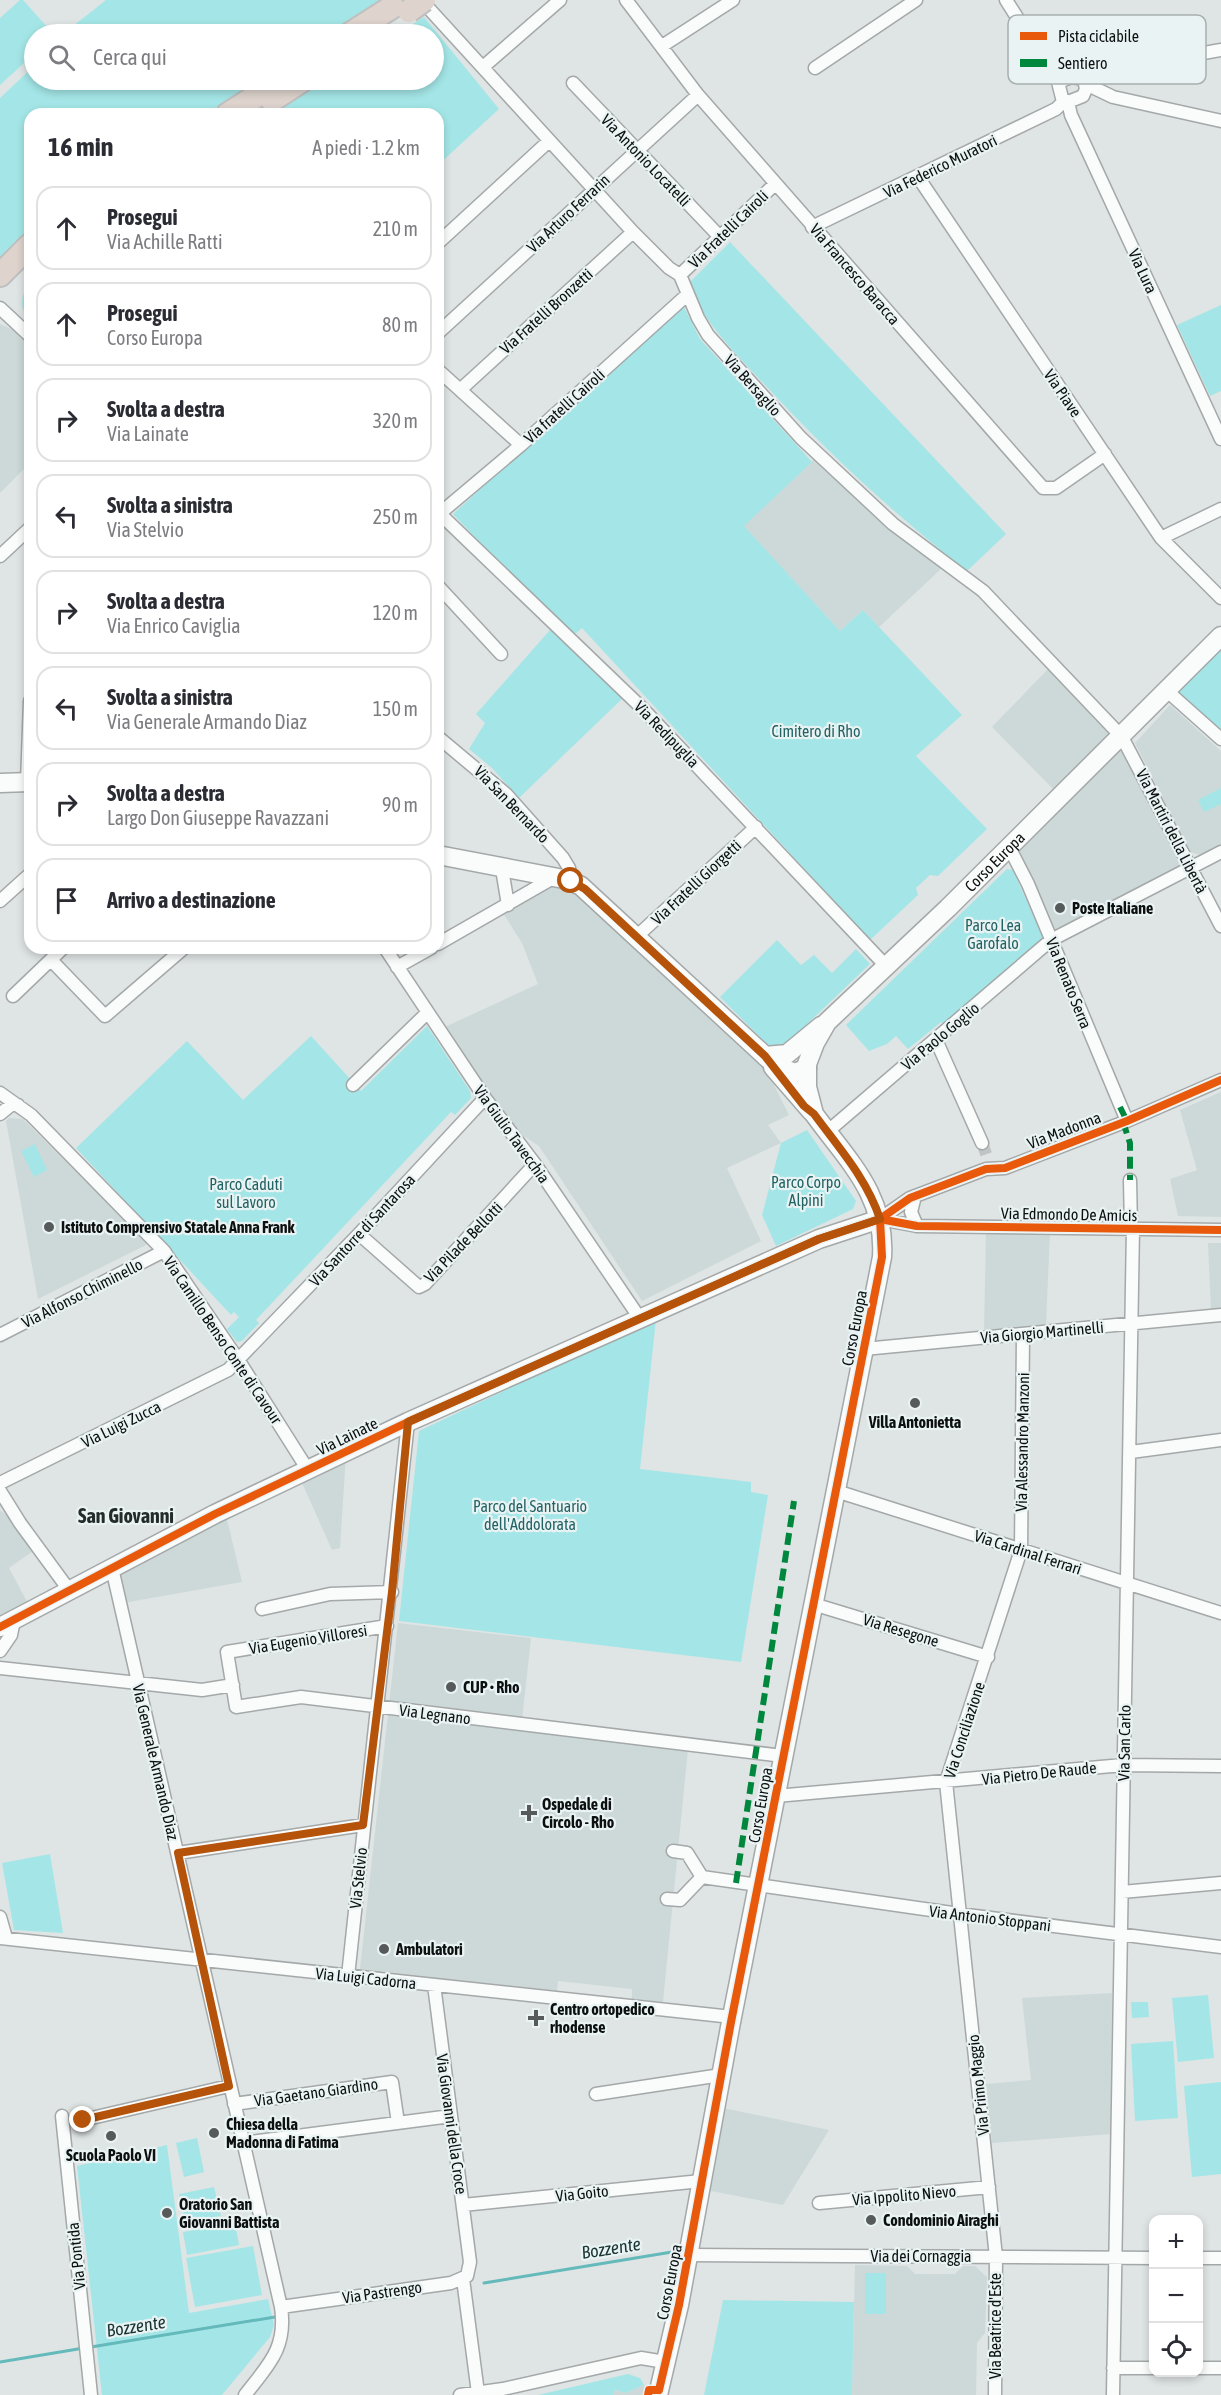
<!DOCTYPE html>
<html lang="it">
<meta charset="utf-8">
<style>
:root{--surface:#fff;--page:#f7f7f7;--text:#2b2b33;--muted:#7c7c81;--line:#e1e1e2}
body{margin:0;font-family:"Asap Condensed",sans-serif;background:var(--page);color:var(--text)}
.controls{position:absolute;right:18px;bottom:18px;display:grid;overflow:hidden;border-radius:12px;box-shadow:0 3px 9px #0003}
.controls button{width:54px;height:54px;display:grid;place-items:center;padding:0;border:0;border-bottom:2px solid var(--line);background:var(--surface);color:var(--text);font:30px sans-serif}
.stop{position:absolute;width:18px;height:18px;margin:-14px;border:4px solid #b45309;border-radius:50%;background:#fff}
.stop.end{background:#b45309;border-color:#fff;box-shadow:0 2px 6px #0008}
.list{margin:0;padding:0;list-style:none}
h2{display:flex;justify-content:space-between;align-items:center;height:78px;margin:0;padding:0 24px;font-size:26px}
h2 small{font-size:20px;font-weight:400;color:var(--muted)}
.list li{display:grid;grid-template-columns:39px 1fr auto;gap:18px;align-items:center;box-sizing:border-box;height:84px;margin:0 12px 12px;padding:0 12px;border:2px solid var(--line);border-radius:18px}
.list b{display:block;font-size:22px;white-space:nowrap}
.list p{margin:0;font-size:20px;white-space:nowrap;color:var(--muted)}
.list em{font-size:20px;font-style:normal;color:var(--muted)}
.icon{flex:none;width:33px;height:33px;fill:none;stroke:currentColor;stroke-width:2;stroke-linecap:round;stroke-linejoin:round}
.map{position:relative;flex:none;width:1221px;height:2395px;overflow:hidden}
.search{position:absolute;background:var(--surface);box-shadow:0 3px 9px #0003;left:24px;top:24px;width:420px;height:66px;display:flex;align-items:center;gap:15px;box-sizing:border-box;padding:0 21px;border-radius:33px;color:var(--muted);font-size:22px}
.panel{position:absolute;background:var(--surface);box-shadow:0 3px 9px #0003;left:24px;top:108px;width:420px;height:846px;border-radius:18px}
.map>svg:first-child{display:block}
</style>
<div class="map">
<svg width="1221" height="2395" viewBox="0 0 1221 2395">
<rect width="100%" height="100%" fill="#dfe4e4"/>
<path fill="#cdd9d9" d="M 0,324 L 16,331 L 30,344 L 30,463 L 0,493 Z
M 817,456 L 942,568 L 879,627 L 863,610 L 840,631 L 743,526 Z
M 1051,666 L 1119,736 L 1059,795 L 992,727 Z
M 1170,705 L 1221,751 L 1221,845 L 1200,855 L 1190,852 L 1135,743 Z
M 1122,740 L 1189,866 L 1052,938 L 1011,847 Z
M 553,884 L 570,887 L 774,1076 L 773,1083 L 789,1115 L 768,1125 L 781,1143 L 727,1168 L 761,1241 L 642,1301 L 539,1146 L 513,1129 L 445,1027 L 538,984 L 522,943 L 503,913 Z
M 1221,1092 L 1221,1217 L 1178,1216 L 1170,1179 L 1197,1170 L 1180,1110 Z
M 9,1118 L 23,1119 L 147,1242 L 146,1245 L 38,1299 L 6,1121 Z
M 986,1231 L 1050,1232 L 1046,1325 L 984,1332 Z
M 1208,1243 L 1221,1243 L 1221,1310 L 1211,1310 Z
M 346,1454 L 340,1548 L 332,1550 L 299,1476 Z
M 0,1510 L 17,1524 L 36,1549 L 9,1568 L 30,1607 L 0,1623 Z
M 225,1511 L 242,1582 L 123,1603 L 115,1569 Z
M 398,1623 L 531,1638 L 521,1729 L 688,1749 L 663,2002 L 632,1999 L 632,1989 L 558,1981 L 557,1991 L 360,1969 Z
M 1112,1993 L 1111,2134 L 992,2143 L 986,2084 L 1031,2080 L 1022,1998 Z
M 718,2107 L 829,2130 L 783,2205 L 701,2189 Z
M 855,2265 L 907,2266 L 915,2274 L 955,2274 L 963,2266 L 975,2266 L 987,2277 L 985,2333 L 977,2343 L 976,2395 L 852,2395 Z
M 644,2385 L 658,2388 L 656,2395 L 613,2395 L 614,2390 L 626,2393 Z"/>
<path fill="#a4e6e7" d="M 20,0 L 23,0 L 49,29 L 50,34 L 34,34 L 34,54 L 0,85 L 0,18 Z
M 106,0 L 380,0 L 327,34 L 63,34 Z
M 424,17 L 499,109 L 438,165 L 438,114 L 274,114 L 326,80 L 434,80 L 434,34 L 397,34 Z
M 34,66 L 34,80 L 258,80 L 206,114 L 30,114 L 30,232 L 0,262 L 0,98 Z
M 730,242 L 1006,534 L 967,571 C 894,514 828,453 765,385 C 736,354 705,324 688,284 Z
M 30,283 L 30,321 C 19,309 20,295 30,283 Z
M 683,305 L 700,339 L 812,462 L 744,526 L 840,631 L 863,610 L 962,715 L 916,756 L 987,829 L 938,876 L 930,875 L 916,888 L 918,895 L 870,940 L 582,628 L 573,636 L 543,609 L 453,514 Z
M 1221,305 L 1221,391 L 1210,396 L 1177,325 Z
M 550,630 L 624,697 L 519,798 L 492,768 L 469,749 L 485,723 L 476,714 Z
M 1221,649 L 1221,733 L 1175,692 Z
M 1221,788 L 1221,804 L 1204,812 L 1198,800 Z
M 1007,869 L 1013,870 L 1044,940 L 946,1026 L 941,1022 L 908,1049 L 896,1036 L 887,1044 L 869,1051 L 846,1025 Z
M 777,940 L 801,965 L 814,955 L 832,973 L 856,949 L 870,964 L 783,1047 L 769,1046 L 720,997 Z
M 427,1026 L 470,1091 L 471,1098 L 455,1115 L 451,1112 L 256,1320 L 259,1323 L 242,1341 L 237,1342 L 227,1329 L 239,1317 L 234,1312 L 231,1315 L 76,1148 L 187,1041 L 243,1100 L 311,1036 L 361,1091 Z
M 807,1130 L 856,1201 L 853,1209 L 776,1246 L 762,1215 L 781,1143 Z
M 35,1144 L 47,1170 L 34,1177 L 21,1151 Z
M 656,1319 L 640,1469 L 751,1482 L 751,1492 L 768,1495 L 741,1662 L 399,1621 L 419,1431 Z
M 50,1854 L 63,1933 L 14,1930 L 2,1863 Z
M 1208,1995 L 1214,2058 L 1178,2062 L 1172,1998 Z
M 1148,2002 L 1149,2017 L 1132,2018 L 1131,2002 Z
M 1173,2041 L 1178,2118 L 1135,2121 L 1131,2044 Z
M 1221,2082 L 1221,2174 L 1192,2177 L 1184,2086 Z
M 197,2138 L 204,2172 L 184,2177 L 176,2143 Z
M 167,2145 L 189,2313 L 268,2299 L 274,2325 L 270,2337 L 222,2395 L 102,2395 L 77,2166 Z
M 214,2187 L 221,2216 L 186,2224 L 179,2194 Z
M 235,2223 L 239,2245 L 187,2255 L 183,2232 Z
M 253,2246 L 262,2295 L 195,2307 L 186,2258 Z
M 865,2273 L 886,2273 L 886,2314 L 865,2314 Z
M 723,2300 L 854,2302 L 852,2395 L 704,2395 Z
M 628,2374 L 640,2378 L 644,2385 L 626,2393 L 615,2390 L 613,2395 L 538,2395 Z"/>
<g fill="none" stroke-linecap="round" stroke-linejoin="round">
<path stroke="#64b9bb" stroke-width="3" d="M 484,2283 L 672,2252
M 91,2347 L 275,2317
M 0,2362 L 84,2348"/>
<path stroke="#c0c4c4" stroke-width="12" stroke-dasharray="12 6" stroke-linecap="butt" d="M 982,1143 L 988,1159"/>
<g stroke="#a4a8a8" stroke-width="15">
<path id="street" d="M 421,0 L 633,232 L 669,268 L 680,275 L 698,318 L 708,335 L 801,438 L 893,524 L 983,591 L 1122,737 L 1221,926
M 626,0 L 698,95 L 1043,488 L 1056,488 L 1105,454
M 1006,0 L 1058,82 L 1062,98 L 1068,102
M 662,46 L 733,0
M 483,67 L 560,0
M 815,68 L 916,0
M 1084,79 L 1099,72 L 1221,50
M 1058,82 L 1072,77 L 1084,79 L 1086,89 L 1083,96 L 1068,102
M 573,83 L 720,237
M 1086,84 L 1113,97 L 1221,121
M 1068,102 L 1071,115 L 1221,439
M 918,177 L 1161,538 L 1221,598
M 812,227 L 1056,109 L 1064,101
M 438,243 L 549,141
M 680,275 L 775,184
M 0,308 L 30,336
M 438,333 L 698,95
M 438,370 L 521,445
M 460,390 L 633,232
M 438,512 L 643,709 L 886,966
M 438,515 L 521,445 L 688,294
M 1161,538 L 1221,509
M 0,556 L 30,528
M 438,586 L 501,654
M 1166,690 L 1221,739
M 438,737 L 506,794 L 563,858 L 569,868 L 571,881
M 27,783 L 30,701
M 1009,847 L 1028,884 L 1127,1121
M 502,869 L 508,905
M 0,901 L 30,874
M 636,937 L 756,827
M 438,944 L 553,878
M 385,948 L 485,1098 L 535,1164 L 641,1320
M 51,960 L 105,1016 L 184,948
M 397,967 L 431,948
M 13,996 L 63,948
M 936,1040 L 982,1143
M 353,1085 L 427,1013
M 0,1093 L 31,1115 L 164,1251 L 239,1361 L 308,1470
M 0,1114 L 11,1105 L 18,1105
M 827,1132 L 1051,940 L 1221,852
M 1130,1180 L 1131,1228
M 915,1196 L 911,1212 L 917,1226
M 880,1219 L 910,1198 L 986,1169 L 1005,1168 L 1127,1121 L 1221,1080
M 880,1219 L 917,1226 L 1221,1230
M 359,1234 L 419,1287 L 425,1284 L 535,1164
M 0,1335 L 164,1251
M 864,1349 L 1221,1315
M 1131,1452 L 1221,1440
M 0,1483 L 228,1370 L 359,1234 L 485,1098
M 0,1491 L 20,1523 L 69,1590
M 836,1491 L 1221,1613
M 112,1568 L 281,2307 C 287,2348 269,2364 245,2395
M 813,1604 L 988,1657
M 262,1609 L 330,1594 L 392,1592
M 387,1626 L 227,1652 L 236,1707 L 301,1697 L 783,1756
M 0,1651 L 11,1635 L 14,1620
M 0,1668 L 202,1690 L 233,1685
M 776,1796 L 1123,1765 L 1221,1766
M 673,1851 L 687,1853 L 702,1877 L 959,1914 L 1221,1947
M 178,1853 L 363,1825
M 1122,1892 L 1221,1883
M 667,1899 L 680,1900 L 702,1877
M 0,1917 L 6,1938
M 0,1938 L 732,2017
M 348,1976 L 408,1422
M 596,2094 L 721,2075
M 234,2104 L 392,2082 L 398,2123
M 62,2116 L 91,2395
M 83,2120 L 229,2086
M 243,2143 L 451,2116
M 819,2203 L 989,2187
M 463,2205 L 701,2181
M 688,2255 L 1154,2258
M 1198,2258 L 1221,2258
M 463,2279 L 478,2393
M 281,2307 L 451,2283 L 467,2276 L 470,2262 L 434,1985
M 1113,2368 L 1154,2368
M 1198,2368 L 1221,2368
M 460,2395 L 503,2389 L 641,2358 L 665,2362
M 995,2395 L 996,2257 L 946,1782 L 1021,1550 L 1023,1334
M 1113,2395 L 1133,1228"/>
</g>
<g stroke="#a4a8a8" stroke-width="21">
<g id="secondary">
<path d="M 0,783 L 30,782"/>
<path d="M 438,855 L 569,880 L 581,886 L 776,1066 L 795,1073 L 807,1068"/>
<path d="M 765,1056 L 787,1054 L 821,1026"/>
<path d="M 773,1067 L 812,1112"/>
<path d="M 0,1627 L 215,1514 L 408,1422 L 819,1239 L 880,1219"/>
<path id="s1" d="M 658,2395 L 679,2305 L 731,2022 L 882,1257 C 886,1195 848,1161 814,1114 L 807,1087 L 807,1064 L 815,1043 L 827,1022 L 948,908 L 1221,636"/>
</g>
</g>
<g stroke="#bfc1c1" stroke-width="26">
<path id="highway" d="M 350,34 L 403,0
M 272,100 L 303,80
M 228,114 L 281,80
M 0,275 L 30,245"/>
</g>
<use href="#street" stroke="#fafbfb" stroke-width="12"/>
<use href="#secondary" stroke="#fafbfb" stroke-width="18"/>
<use href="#highway" stroke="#ded3cd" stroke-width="22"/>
<g stroke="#bfc1c1" stroke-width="26" stroke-linecap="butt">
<path id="highway-bridge" d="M 409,11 L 424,0"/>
</g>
<use href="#highway-bridge" stroke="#ded3cd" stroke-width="22"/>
<path stroke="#00873e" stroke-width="6" stroke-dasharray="12 6" stroke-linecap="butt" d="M 1120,1107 L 1127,1121
M 1123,1122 L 1130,1143 L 1130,1180
M 736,1883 L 794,1501"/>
<g stroke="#eaf3f3" stroke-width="11">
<path id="cycleway" d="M 880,1219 L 910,1198 L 986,1169 L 1005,1168 L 1127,1121 L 1221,1080
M 0,1627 L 215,1514 L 408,1422 L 819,1239 L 880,1219 L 917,1226 L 1221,1230
M 648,2395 L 649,2390 L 659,2390 L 679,2305 L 731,2022 L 882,1257 L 880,1219"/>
</g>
<use href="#cycleway" stroke="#e8590c" stroke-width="8"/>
</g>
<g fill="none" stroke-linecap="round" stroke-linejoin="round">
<path stroke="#b45309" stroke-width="8" d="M 83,2120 L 229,2086 L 178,1853 L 363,1825 L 392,1592 L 408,1422 L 819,1239 L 880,1219 C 867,1179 839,1148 814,1114 L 804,1106 L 765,1056 L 585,889 L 571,881"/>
</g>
<g fill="#565a5a" stroke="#eaf3f3" stroke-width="2">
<circle cx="1060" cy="908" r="6"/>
<circle cx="49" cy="1227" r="6"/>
<circle cx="915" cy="1403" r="6"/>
<circle cx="451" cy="1687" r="6"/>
<path d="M526 1804h6v6h6v6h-6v6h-6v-6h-6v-6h6z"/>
<circle cx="384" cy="1949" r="6"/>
<path d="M533 2009h6v6h6v6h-6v6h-6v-6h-6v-6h6z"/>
<circle cx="214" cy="2133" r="6"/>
<circle cx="111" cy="2136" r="6"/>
<circle cx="167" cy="2213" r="6"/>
<circle cx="871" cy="2220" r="6"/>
</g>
<g text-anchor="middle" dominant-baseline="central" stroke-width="4.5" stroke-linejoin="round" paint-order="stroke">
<g font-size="16" fill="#0d1010" stroke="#eaf3f3">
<text transform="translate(646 160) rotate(46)">Via Antonio Locatelli</text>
<text transform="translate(940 166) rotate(-26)">Via Federico Muratori</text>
<text transform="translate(568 213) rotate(-43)">Via Arturo Ferrarin</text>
<text transform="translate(728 229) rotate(-44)">Via Fratelli Cairoli</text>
<text transform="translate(1143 271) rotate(65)">Via Lura</text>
<text transform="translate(855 274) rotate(49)">Via Francesco Baracca</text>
<text transform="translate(546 311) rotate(-42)">Via Fratelli Bronzetti</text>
<text transform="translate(753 385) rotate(48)">Via Bersaglio</text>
<text transform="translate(1063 393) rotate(56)">Via Piave</text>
<text transform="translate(564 406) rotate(-42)">Via fratelli Cairoli</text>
<text transform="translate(667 734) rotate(46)">Via Redipuglia</text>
<text transform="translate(512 804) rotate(46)">Via San Bernardo</text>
<text transform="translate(1172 831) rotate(63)">Via Martiri della Libertà</text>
<text stroke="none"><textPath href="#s1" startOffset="1652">Corso Europa</textPath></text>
<text transform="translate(696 882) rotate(-43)">Via Fratelli Giorgetti</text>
<text transform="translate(1069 983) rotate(68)">Via Renato Serra</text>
<text transform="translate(940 1036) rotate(-40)">Via Paolo Goglio</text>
<text transform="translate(1064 1130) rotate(-21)">Via Madonna</text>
<text transform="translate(512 1134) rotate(54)">Via Giulio Tavecchia</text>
<text transform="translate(1069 1214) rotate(1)">Via Edmondo De Amicis</text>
<text transform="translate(362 1230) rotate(-47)">Via Santorre di Santarosa</text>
<text transform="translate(463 1242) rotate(-46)">Via Pilade Bellotti</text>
<text transform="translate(82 1293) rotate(-27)">Via Alfonso Chiminello</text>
<text transform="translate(854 1328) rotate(-79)">Corso Europa</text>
<text transform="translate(1042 1332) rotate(-5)">Via Giorgio Martinelli</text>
<text transform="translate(223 1340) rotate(56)">Via Camillo Benso Conte di Cavour</text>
<text transform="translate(121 1424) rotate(-26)">Via Luigi Zucca</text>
<text transform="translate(347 1436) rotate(-26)">Via Lainate</text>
<text transform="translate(1022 1442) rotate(-89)">Via Alessandro Manzoni</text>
<text transform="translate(1028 1552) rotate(18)">Via Cardinal Ferrari</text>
<text transform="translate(901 1630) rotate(17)">Via Resegone</text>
<text transform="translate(308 1639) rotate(-9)">Via Eugenio Villoresi</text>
<text transform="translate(435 1714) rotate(7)">Via Legnano</text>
<text transform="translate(964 1730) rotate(-72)">Via Conciliazione</text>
<text transform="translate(1124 1743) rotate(-89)">Via San Carlo</text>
<text transform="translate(156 1762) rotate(77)">Via Generale Armando Diaz</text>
<text transform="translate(1039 1773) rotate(-6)">Via Pietro De Raude</text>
<text transform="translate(760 1805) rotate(-80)">Corso Europa</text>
<text transform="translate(358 1878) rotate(-84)">Via Stelvio</text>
<text transform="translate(990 1918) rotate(7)">Via Antonio Stoppani</text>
<text transform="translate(366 1978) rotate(6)">Via Luigi Cadorna</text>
<text transform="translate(978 2085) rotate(-96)">Via Primo Maggio</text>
<text transform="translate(316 2092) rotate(-8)">Via Gaetano Giardino</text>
<text transform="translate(452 2124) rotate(82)">Via Giovanni della Croce</text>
<text transform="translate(582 2193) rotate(-6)">Via Goito</text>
<text transform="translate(904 2195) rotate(-5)">Via Ippolito Nievo</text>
<text transform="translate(76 2256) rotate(-96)">Via Pontida</text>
<text x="921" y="2256">Via dei Cornaggia</text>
<text transform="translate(669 2282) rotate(-79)">Corso Europa</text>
<text transform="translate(382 2292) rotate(-8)">Via Pastrengo</text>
<text transform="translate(995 2326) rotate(-90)">Via Beatrice d'Este</text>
</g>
<g font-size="16" fill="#236263" stroke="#eaf3f3">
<text x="816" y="731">Cimitero di Rho</text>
<text x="993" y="925">Parco Lea<tspan x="993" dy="18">Garofalo</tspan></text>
<text x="806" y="1182">Parco Corpo<tspan x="806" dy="18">Alpini</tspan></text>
<text x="246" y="1184">Parco Caduti<tspan x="246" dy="18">sul Lavoro</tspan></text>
<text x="530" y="1506">Parco del Santuario<tspan x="530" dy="18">dell'Addolorata</tspan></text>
</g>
<g font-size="16" font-weight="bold" fill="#0d1010" stroke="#eaf3f3" text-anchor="start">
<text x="1072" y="908">Poste Italiane</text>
<text x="61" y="1227">Istituto Comprensivo Statale Anna Frank</text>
<text x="915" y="1422" text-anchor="middle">Villa Antonietta</text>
<text x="463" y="1687">CUP • Rho</text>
<text x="542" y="1804">Ospedale di<tspan x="542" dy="18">Circolo - Rho</tspan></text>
<text x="396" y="1949">Ambulatori</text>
<text x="550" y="2009">Centro ortopedico<tspan x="550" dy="18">rhodense</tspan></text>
<text x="226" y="2124">Chiesa della<tspan x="226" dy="18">Madonna di Fatima</tspan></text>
<text x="111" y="2155" text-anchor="middle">Scuola Paolo VI</text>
<text x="179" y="2204">Oratorio San<tspan x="179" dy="18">Giovanni Battista</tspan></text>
<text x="883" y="2220">Condominio Airaghi</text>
</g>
<g font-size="18" font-style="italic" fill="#1a3434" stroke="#eaf3f3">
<text transform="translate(611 2248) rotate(-9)">Bozzente</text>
<text transform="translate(136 2326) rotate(-9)">Bozzente</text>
</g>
<g font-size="20" font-weight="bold" fill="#242b2b" stroke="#eaf3f3">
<text x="126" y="1515">San Giovanni</text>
</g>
</g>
<rect x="1008" y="15" width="198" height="69" rx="9" fill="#eaf3f3" stroke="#a8afaf" stroke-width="1.5"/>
<rect x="1020" y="32" width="27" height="8" fill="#e8590c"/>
<rect x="1020" y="59" width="27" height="8" fill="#00873e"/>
<g font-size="16" fill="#0d1010">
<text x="1058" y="42">Pista ciclabile</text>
<text x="1058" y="69">Sentiero</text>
</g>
</svg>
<div class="controls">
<button>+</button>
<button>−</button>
<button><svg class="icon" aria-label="locate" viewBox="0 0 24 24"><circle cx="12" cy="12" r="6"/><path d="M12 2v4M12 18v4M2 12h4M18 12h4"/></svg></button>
</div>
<div class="stop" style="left:571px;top:881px"></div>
<div class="stop end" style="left:83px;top:2120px"></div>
<div class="search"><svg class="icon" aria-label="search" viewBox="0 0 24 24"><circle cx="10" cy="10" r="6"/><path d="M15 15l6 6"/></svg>Cerca qui</div>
<section class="panel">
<h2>16 min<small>A piedi · 1.2 km</small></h2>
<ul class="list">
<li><svg class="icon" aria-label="ahead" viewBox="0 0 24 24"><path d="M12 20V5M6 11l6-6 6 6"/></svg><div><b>Prosegui</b><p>Via Achille Ratti</p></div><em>210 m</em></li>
<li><svg class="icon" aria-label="ahead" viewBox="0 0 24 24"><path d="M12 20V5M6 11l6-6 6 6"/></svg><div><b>Prosegui</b><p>Corso Europa</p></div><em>80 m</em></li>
<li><svg class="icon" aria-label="right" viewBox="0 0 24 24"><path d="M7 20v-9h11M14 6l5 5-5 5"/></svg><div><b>Svolta a destra</b><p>Via Lainate</p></div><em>320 m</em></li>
<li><svg class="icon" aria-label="left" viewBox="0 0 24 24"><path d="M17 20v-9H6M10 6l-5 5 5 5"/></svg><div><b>Svolta a sinistra</b><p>Via Stelvio</p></div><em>250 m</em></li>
<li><svg class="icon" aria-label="right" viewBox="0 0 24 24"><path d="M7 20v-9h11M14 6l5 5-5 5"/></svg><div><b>Svolta a destra</b><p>Via Enrico Caviglia</p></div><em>120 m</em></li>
<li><svg class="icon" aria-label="left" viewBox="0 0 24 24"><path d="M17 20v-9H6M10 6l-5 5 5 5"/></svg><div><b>Svolta a sinistra</b><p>Via Generale Armando Diaz</p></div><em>150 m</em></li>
<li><svg class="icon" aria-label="right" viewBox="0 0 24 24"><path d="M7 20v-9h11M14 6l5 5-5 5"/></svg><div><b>Svolta a destra</b><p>Largo Don Giuseppe Ravazzani</p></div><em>90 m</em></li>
<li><svg class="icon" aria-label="arrive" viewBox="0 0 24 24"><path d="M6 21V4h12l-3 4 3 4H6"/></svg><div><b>Arrivo a destinazione</b></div></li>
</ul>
</section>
</div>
